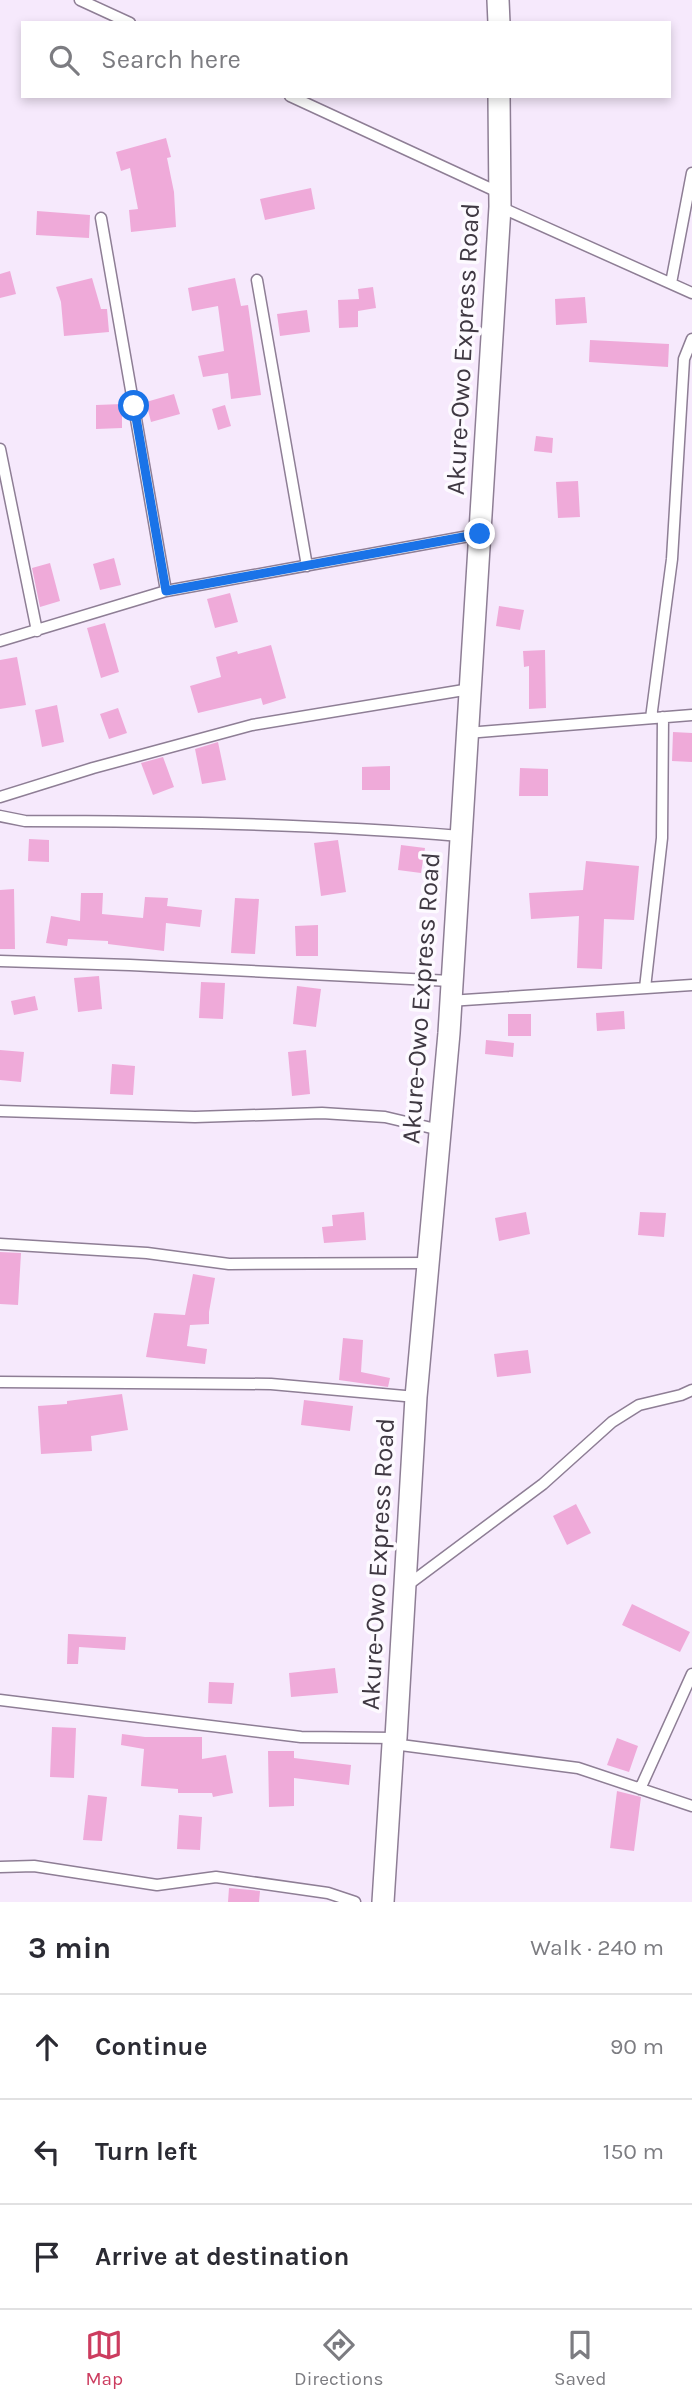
<!DOCTYPE html>
<meta charset="utf-8">
<style>
:root{--surface:#fff;--page:#f2f2f3;--text:#2b2b33;--muted:#7c7c81;--line:#e1e1e2;--accent:#cc3c5f}
body{margin:0;font-family:Karla,sans-serif;background:var(--page);color:var(--text)}
.stop{position:absolute;width:21px;height:21px;margin:-16px;border:5px solid #1a73e8;border-radius:50%;background:#fff}
.stop.end{background:#1a73e8;border-color:#fff;box-shadow:0 2px 7px #0008}
.list{margin:0;padding:0;list-style:none}
h2{display:flex;justify-content:space-between;align-items:center;height:91px;margin:0;padding:0 28px;font-size:30px}
h2 small{font-size:23px;font-weight:400;color:var(--muted)}
.list li{display:grid;grid-template-columns:46px 1fr auto;gap:21px;align-items:center;box-sizing:border-box;height:105px;padding:0 28px;border-top:2px solid var(--line)}
.list b{display:block;font-size:26px;white-space:nowrap}
.list em{font-size:23px;font-style:normal;color:var(--muted)}
.icon{flex:none;width:38px;height:38px;fill:none;stroke:currentColor;stroke-width:2;stroke-linecap:round;stroke-linejoin:round}
.map{position:relative;flex:none;width:692px;height:1902px;overflow:hidden}
.search{position:absolute;background:var(--surface);box-shadow:0 4px 10px #0003;left:21px;right:21px;top:21px;height:77px;display:flex;align-items:center;gap:18px;box-sizing:border-box;padding:0 24px;border-radius:0px;color:var(--muted);font-size:26px}
.sheet{height:406px;background:var(--surface)}
nav{display:flex;justify-content:space-around;align-items:center;box-sizing:border-box;height:98px;border-top:2px solid var(--line);background:var(--surface);font-size:19px;color:var(--muted)}
nav a{display:grid;justify-items:center;gap:4px}
nav .on{color:var(--accent)}
.map>svg:first-child{display:block}
</style>
<div class="map">
<svg width="692" height="1902" viewBox="0 0 692 1902">
<rect width="100%" height="100%" fill="#f6e9fc"/>
<path fill="#efaad9" d="M 166,138 L 171,157 L 167,158 L 174,192 L 176,227 L 131,232 L 129,210 L 138,209 L 130,168 L 121,171 L 116,152 Z
M 311,188 L 315,209 L 265,220 L 260,199 Z
M 37,211 L 90,215 L 89,238 L 36,235 Z
M 10,271 L 16,294 L 0,298 L 0,274 Z
M 92,278 L 101,309 L 107,309 L 109,332 L 64,336 L 61,302 L 56,287 Z
M 235,278 L 241,306 L 248,305 L 261,395 L 231,399 L 228,373 L 203,377 L 198,356 L 224,351 L 218,306 L 192,311 L 188,288 Z
M 373,287 L 376,308 L 358,311 L 358,327 L 339,328 L 338,300 L 359,299 L 358,289 Z
M 585,297 L 587,323 L 556,325 L 555,299 Z
M 307,310 L 310,332 L 280,336 L 277,314 Z
M 590,340 L 669,344 L 668,367 L 589,362 Z
M 174,394 L 180,414 L 151,422 L 146,402 Z
M 122,404 L 122,428 L 96,429 L 96,405 Z
M 225,405 L 231,426 L 218,430 L 212,409 Z
M 536,436 L 553,438 L 552,453 L 534,451 Z
M 578,481 L 580,517 L 558,518 L 556,482 Z
M 114,558 L 121,585 L 100,590 L 93,564 Z
M 50,563 L 60,601 L 40,607 L 32,568 Z
M 230,593 L 238,622 L 215,628 L 207,599 Z
M 499,606 L 524,610 L 520,630 L 496,626 Z
M 105,623 L 119,672 L 101,678 L 87,628 Z
M 271,645 L 286,698 L 263,705 L 261,698 L 198,713 L 190,686 L 221,677 L 216,657 L 237,651 L 238,654 Z
M 545,650 L 546,708 L 529,709 L 529,666 L 524,667 L 523,651 Z
M 17,657 L 26,705 L 0,709 L 0,660 Z
M 57,705 L 64,742 L 42,747 L 35,710 Z
M 118,708 L 127,733 L 109,739 L 100,714 Z
M 673,732 L 692,733 L 692,762 L 672,761 Z
M 218,742 L 226,780 L 202,784 L 195,749 Z
M 163,757 L 174,787 L 153,795 L 141,763 Z
M 390,766 L 390,790 L 362,790 L 362,767 Z
M 520,768 L 548,769 L 548,796 L 519,796 Z
M 29,839 L 49,840 L 49,862 L 28,861 Z
M 338,840 L 346,892 L 321,896 L 314,843 Z
M 401,845 L 425,848 L 421,873 L 398,870 Z
M 586,861 L 639,866 L 634,920 L 604,919 L 602,969 L 577,968 L 579,916 L 531,919 L 529,893 L 583,890 Z
M 14,889 L 15,949 L 0,949 L 0,890 Z
M 81,893 L 103,893 L 102,914 L 143,918 L 145,897 L 168,898 L 167,906 L 202,910 L 200,927 L 166,923 L 164,951 L 108,944 L 108,941 L 68,939 L 67,946 L 46,943 L 51,916 L 80,921 Z
M 235,898 L 259,899 L 255,954 L 231,953 Z
M 318,925 L 318,956 L 296,956 L 295,926 Z
M 99,976 L 102,1009 L 78,1012 L 74,978 Z
M 201,982 L 225,983 L 223,1019 L 199,1018 Z
M 297,986 L 321,989 L 316,1027 L 293,1024 Z
M 35,996 L 38,1010 L 14,1015 L 11,1001 Z
M 624,1011 L 625,1029 L 597,1031 L 596,1013 Z
M 508,1014 L 531,1014 L 531,1036 L 508,1036 Z
M 486,1040 L 514,1043 L 513,1057 L 485,1054 Z
M 0,1050 L 24,1052 L 21,1082 L 0,1080 Z
M 306,1050 L 310,1094 L 292,1096 L 288,1052 Z
M 112,1064 L 135,1066 L 133,1095 L 110,1094 Z
M 364,1212 L 366,1240 L 324,1243 L 322,1227 L 333,1226 L 332,1215 Z
M 526,1212 L 530,1234 L 499,1241 L 495,1218 Z
M 640,1212 L 666,1213 L 664,1237 L 638,1235 Z
M 0,1252 L 21,1253 L 18,1305 L 0,1304 Z
M 193,1274 L 215,1278 L 209,1312 L 209,1324 L 190,1325 L 187,1346 L 207,1349 L 205,1364 L 146,1357 L 154,1313 L 185,1315 Z
M 343,1338 L 363,1340 L 361,1372 L 390,1378 L 388,1387 L 339,1380 Z
M 528,1350 L 531,1373 L 497,1377 L 494,1354 Z
M 122,1394 L 128,1430 L 91,1436 L 92,1451 L 41,1454 L 38,1406 L 67,1404 L 67,1401 Z
M 304,1400 L 353,1406 L 350,1431 L 301,1425 Z
M 576,1504 L 591,1533 L 567,1545 L 553,1516 Z
M 632,1604 L 690,1632 L 680,1652 L 622,1625 Z
M 68,1634 L 126,1637 L 125,1650 L 79,1647 L 78,1664 L 67,1664 Z
M 335,1668 L 338,1693 L 291,1697 L 289,1673 Z
M 209,1682 L 234,1683 L 232,1704 L 208,1703 Z
M 52,1727 L 76,1728 L 74,1778 L 50,1777 Z
M 122,1734 L 145,1737 L 202,1737 L 202,1759 L 226,1755 L 233,1793 L 213,1797 L 212,1793 L 178,1793 L 178,1789 L 141,1786 L 144,1749 L 121,1745 Z
M 617,1738 L 638,1746 L 629,1772 L 607,1765 Z
M 268,1751 L 294,1751 L 294,1758 L 351,1765 L 349,1785 L 294,1778 L 294,1806 L 269,1807 Z
M 617,1791 L 641,1797 L 634,1851 L 610,1848 Z
M 88,1795 L 107,1797 L 102,1841 L 83,1840 Z
M 179,1815 L 202,1817 L 200,1850 L 177,1849 Z
M 229,1888 L 260,1891 L 259,1902 L 228,1902 Z"/>
<g fill="none" stroke-linecap="round" stroke-linejoin="round">
<g stroke="#8e7e95" stroke-width="13">
<path id="street" d="M 80,0 L 130,23
M 290,96 L 500,193
M 500,207 L 692,293
M 101,218 L 166,591
M 257,280 L 307,566
M 671,283 L 692,173
M 0,449 L 37,631
M 0,641 L 166,591 L 480,534
M 651,718 L 672,559 L 684,359 L 692,339
M 467,733 L 692,715
M 0,797 L 93,768 L 252,725 L 470,689
M 0,816 L 25,821 C 170,821 315,824 460,836
M 0,961 L 130,965 L 451,981
M 645,988 L 662,838 L 663,717
M 449,1001 L 692,985
M 0,1111 L 195,1117 L 322,1113 L 385,1117 L 440,1130
M 0,1244 L 147,1253 L 229,1264 L 428,1263
M 0,1382 L 271,1384 L 416,1397
M 405,1587 L 543,1484 L 612,1422 L 639,1405 L 681,1395 L 692,1390
M 0,1700 L 301,1737 L 396,1738
M 393,1744 L 578,1768 L 692,1806
M 640,1789 L 692,1674
M 0,1867 L 34,1866 L 157,1885 L 216,1877 L 328,1893 L 355,1902"/>
</g>
<g stroke="#8e7e95" stroke-width="24">
<path id="highway" d="M 498,0 L 499,23
M 383,1902 L 393,1744 L 396,1738 L 416,1397 L 449,1033 L 500,207 L 499,96"/>
</g>
<use href="#street" stroke="#fff" stroke-width="10"/>
<use href="#highway" stroke="#fff" stroke-width="21"/>
</g>
<g fill="none" stroke-linecap="round" stroke-linejoin="round">
<path stroke="#1a73e8" stroke-width="9" d="M 134,406 L 166,591 L 480,534"/>
</g>
<g text-anchor="middle" dominant-baseline="central" stroke-width="7" stroke-linejoin="round" paint-order="stroke">
<g font-size="26" fill="#3f3842" stroke="#fdfaff">
<text transform="translate(463 349) rotate(-87)">Akure-Owo Express Road</text>
<text transform="translate(421 998) rotate(-86)">Akure-Owo Express Road</text>
<text transform="translate(378 1564) rotate(-87)">Akure-Owo Express Road</text>
</g>
</g>
</svg>
<div class="stop" style="left:134px;top:406px"></div>
<div class="stop end" style="left:480px;top:534px"></div>
<div class="search"><svg class="icon" aria-label="search" viewBox="0 0 24 24"><circle cx="10" cy="10" r="6"/><path d="M15 15l6 6"/></svg>Search here</div>
</div>
<section class="sheet">
<h2>3 min<small>Walk · 240 m</small></h2>
<ul class="list">
<li><svg class="icon" aria-label="ahead" viewBox="0 0 24 24"><path d="M12 20V5M6 11l6-6 6 6"/></svg><div><b>Continue</b></div><em>90 m</em></li>
<li><svg class="icon" aria-label="left" viewBox="0 0 24 24"><path d="M17 20v-9H6M10 6l-5 5 5 5"/></svg><div><b>Turn left</b></div><em>150 m</em></li>
<li><svg class="icon" aria-label="arrive" viewBox="0 0 24 24"><path d="M6 21V4h12l-3 4 3 4H6"/></svg><div><b>Arrive at destination</b></div></li>
</ul>
</section>
<nav>
<a class="on"><svg class="icon" aria-label="map" viewBox="0 0 24 24"><path d="M3 6l6-2 6 2 6-2v14l-6 2-6-2-6 2zM9 4v14M15 6v14"/></svg>Map</a>
<a><svg class="icon" aria-label="directions" viewBox="0 0 24 24"><path d="M12 3l9 9-9 9-9-9zM9 14v-3h6M13 9l2 2-2 2"/></svg>Directions</a>
<a><svg class="icon" aria-label="saved" viewBox="0 0 24 24"><path d="M7 4h10v16l-5-4-5 4z"/></svg>Saved</a>
</nav>
